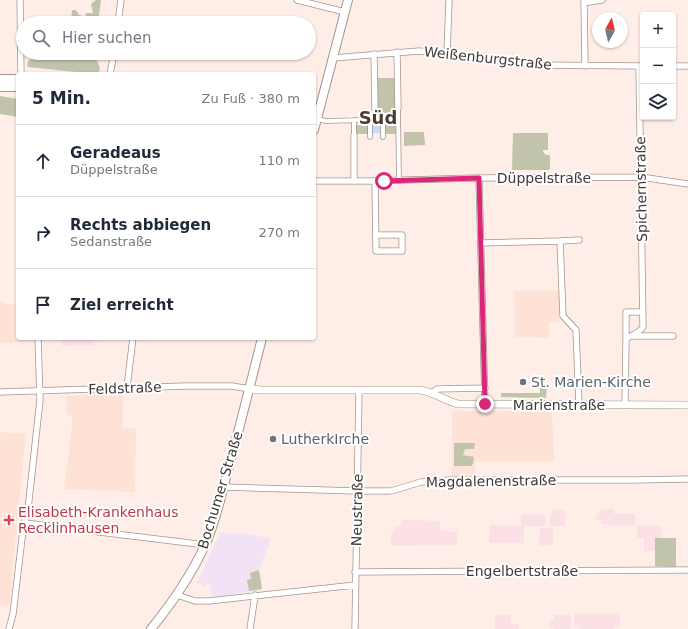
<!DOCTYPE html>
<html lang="de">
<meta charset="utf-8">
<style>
:root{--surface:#fff;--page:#f2f2f3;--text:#1f2937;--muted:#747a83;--line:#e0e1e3}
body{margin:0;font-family:"DejaVu Sans",sans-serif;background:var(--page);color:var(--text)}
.controls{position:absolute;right:12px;top:12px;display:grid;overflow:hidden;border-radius:4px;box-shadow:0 1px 3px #0004}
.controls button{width:36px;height:36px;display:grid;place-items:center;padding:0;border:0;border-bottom:1px solid var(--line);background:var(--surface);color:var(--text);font:20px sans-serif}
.compass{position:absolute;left:592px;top:12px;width:36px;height:36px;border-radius:50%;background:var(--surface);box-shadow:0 1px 3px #0004;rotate:8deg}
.stop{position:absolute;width:12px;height:12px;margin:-9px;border:3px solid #db2777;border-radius:50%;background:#fff}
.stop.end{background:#db2777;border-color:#fff;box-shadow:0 1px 4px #0008}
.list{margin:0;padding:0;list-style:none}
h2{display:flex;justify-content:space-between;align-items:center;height:52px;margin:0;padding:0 16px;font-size:17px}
h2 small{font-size:13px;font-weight:400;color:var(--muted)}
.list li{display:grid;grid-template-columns:26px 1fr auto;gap:12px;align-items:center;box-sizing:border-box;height:72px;padding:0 16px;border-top:1px solid var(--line)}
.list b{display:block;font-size:15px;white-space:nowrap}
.list p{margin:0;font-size:13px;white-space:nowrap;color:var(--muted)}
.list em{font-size:13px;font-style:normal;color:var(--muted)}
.icon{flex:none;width:22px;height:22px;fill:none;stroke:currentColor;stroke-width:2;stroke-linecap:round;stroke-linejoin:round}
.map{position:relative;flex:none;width:688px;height:629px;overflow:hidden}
.search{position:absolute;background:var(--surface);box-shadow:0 1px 3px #0004;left:16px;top:16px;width:300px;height:44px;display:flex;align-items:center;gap:10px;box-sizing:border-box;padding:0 14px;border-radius:22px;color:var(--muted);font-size:15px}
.panel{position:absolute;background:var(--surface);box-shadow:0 1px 3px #0004;left:16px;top:72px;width:300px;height:268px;border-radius:4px}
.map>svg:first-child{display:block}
</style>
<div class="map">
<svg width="688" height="629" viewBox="0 0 688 629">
<rect width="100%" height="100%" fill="#feeee7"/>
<path fill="#f1e2f5" d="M 220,533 L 244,533 L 271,539 L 259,570 L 262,589 L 210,598 L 213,593 L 209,591 L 212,586 L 207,582 L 205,587 L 197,583 Z"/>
<path fill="#fbe0e5" d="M 62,338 L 109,338 L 94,342 L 94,345 L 62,346 Z
M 552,509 L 566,510 L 565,526 L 550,526 L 550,515 L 552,514 Z
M 601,509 L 614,509 L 614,514 L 635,514 L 635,526 L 601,524 L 601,520 L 596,520 L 597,513 L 601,513 Z
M 521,514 L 545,515 L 545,526 L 524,526 L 524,543 L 489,543 L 490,525 L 521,525 Z
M 402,520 L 440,521 L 440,531 L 457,532 L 457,545 L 391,546 L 391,533 L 395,530 L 395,527 L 402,526 Z
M 637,525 L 662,526 L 661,538 L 655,538 L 655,551 L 644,551 L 644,538 L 637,538 Z
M 540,528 L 553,528 L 553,546 L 539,545 Z
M 574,613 L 620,613 L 620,627 L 613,627 L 613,629 L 580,629 L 580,627 L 574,627 Z
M 495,615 L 511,615 L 511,624 L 519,625 L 519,629 L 495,629 Z
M 554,615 L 571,615 L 571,629 L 554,629 L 553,628 L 549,628 L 549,620 L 554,620 Z"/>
<path fill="#fee2d6" d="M 559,290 L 559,322 L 549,322 L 549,338 L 515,337 L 514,291 Z
M 0,301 L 9,304 L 18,304 L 18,338 L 32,338 L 32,341 L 0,343 Z
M 123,393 L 123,428 L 136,428 L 135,492 L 64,489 L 72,425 L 72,415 L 67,415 L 66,396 Z
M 452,411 L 552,411 L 554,461 L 475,462 L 475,476 L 452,476 Z
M 0,432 L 26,434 L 9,605 L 0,605 Z"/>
<path fill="#c1c3ab" d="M 96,0 L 101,0 L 98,23 L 88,23 L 85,15 L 87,13 L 93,13 L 91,4 Z
M 72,10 L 76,10 L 79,15 L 83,16 L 86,23 L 66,23 L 66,22 L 71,22 Z
M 44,53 L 94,53 L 100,68 L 99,72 L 95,74 L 28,67 L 27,64 L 29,60 Z
M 376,78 L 396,78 L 397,113 L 376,113 Z
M 0,96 L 18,99 L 18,117 L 0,114 Z
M 368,124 L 368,134 L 357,134 L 356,125 Z
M 385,124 L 396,124 L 397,134 L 385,134 Z
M 404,132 L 424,132 L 425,145 L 404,146 Z
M 513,133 L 548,133 L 548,150 L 543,150 L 543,152 L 546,155 L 550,155 L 550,169 L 549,170 L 512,170 Z
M 547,384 L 546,398 L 501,397 L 501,393 L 540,393 L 540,388 L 545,388 Z
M 454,443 L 475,443 L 474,449 L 465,449 L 463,455 L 474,457 L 473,464 L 471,466 L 454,466 Z
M 655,538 L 676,538 L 676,567 L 655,566 Z
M 259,570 L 262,589 L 249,591 L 247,580 L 251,579 L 250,573 Z"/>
<path fill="#c6ddfa" d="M 382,125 L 382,133 L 372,133 L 371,126 Z"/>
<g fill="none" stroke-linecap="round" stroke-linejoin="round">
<g stroke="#a6948c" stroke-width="5.5">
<path id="pedestrian" d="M 398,108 L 399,181
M 317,119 L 326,121 L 398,119
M 383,119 L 383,137
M 370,120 L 370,137
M 354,135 L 354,120"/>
</g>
<g stroke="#a6948c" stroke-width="7">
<path id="minor" d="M 20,0 L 21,74
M 297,0 L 345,12
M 584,0 L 585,66
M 584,3 L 602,0
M 118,23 L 121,0
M 397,52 L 398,108
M 374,54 L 375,112
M 447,54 L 449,0
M 333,58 L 419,51 L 447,54 L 479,59 L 537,65 L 643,66
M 673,66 L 688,66
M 110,74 L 114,53
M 479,179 L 485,404
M 314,181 L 370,181 L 476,178 L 641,177 L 688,184
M 354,181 L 354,135
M 375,181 L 376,251 L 402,251 L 402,235 L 376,235
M 560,241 L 579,240
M 481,243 L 560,241 L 563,316 L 576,330 L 579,405
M 632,336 L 673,336
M 626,339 L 626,312 L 643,312
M 127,387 L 133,338
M 0,392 L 186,386 L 232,386 L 250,389
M 432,393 L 437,389 L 485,388
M 625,405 L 626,339 C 631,335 641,332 643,327 L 639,66
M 224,487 L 357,491 L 391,491 L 421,482 L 450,480 L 634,480 L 688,479
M 25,523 L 206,545
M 355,572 L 688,570
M 177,595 L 195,601 L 209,601 L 355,585
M 9,629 L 13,614 L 23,530 L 28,509 L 40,400 L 38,338
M 250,629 L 255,595
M 355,629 L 359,390"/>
</g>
<g stroke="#a6948c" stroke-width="8">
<path id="tertiary" d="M 250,389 L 261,390 L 420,390 C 434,392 445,401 458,404 L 688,405"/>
</g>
<g stroke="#a6948c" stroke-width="10">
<path id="secondary" d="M 0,79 L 18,79
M 0,87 L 18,87
M 314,130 L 348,0
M 151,629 C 172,603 191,576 205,545 C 216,522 221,495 228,470 C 240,426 251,382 262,338"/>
</g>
<use href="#pedestrian" stroke="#fff" stroke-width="4"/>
<use href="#minor" stroke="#fff" stroke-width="5.5"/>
<use href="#tertiary" stroke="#fff" stroke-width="7"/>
<use href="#secondary" stroke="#fff" stroke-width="8"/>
</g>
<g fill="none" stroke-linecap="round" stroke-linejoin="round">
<path stroke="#db2777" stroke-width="5" d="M 384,181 L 479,178 L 485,404"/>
</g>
<g fill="#6b7280" stroke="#fff" stroke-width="1.5">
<circle cx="523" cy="382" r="4"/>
<circle cx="273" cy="439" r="4"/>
</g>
<path fill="#e0444e" stroke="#fff" stroke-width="1.5" d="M7 514h4v4h4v4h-4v4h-4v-4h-4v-4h4z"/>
<g text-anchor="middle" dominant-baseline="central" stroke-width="4" stroke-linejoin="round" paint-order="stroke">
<g font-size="14" fill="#403935" stroke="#fff">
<text transform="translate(488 58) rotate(6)">Weißenburgstraße</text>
<text x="544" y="178">Düppelstraße</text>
<text transform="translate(641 189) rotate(-91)">Spichernstraße</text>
<text transform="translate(125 388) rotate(-2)">Feldstraße</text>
<text x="559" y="405">Marienstraße</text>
<text transform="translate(491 481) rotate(-1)">Magdalenenstraße</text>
<text transform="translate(220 490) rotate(-73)">Bochumer Straße</text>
<text transform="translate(357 510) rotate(-89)">Neustraße</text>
<text x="522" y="571">Engelbertstraße</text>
</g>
<g font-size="14" fill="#5b616d" stroke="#fff" text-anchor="start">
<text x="531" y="382">St. Marien-Kirche</text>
<text x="281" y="439">LutherkIrche</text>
</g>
<g font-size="14" fill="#be3a42" stroke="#fff" text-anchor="start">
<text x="18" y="512">Elisabeth-Krankenhaus<tspan x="18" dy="16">Recklinhausen</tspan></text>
</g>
<g font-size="18" font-weight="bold" fill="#4a3b34" stroke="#fff">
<text x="378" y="117">Süd</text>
</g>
</g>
</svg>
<div class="controls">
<button>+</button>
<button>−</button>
<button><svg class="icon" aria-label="layers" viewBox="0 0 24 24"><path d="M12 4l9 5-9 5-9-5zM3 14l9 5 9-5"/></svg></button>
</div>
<svg class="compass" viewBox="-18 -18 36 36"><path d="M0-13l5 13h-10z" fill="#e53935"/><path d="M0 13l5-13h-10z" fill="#747a83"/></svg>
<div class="stop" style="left:384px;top:181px"></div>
<div class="stop end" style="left:485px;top:404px"></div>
<div class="search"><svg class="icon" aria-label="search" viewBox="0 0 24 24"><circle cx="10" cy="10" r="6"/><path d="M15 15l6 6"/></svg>Hier suchen</div>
<section class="panel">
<h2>5 Min.<small>Zu Fuß · 380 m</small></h2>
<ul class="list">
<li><svg class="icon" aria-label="ahead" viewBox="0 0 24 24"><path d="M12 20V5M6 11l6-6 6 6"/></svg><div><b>Geradeaus</b><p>Düppelstraße</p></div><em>110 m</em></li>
<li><svg class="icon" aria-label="right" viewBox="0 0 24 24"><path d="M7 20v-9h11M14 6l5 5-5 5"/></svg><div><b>Rechts abbiegen</b><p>Sedanstraße</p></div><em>270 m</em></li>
<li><svg class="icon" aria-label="arrive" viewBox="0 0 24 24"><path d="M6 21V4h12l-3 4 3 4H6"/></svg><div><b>Ziel erreicht</b></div></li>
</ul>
</section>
</div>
